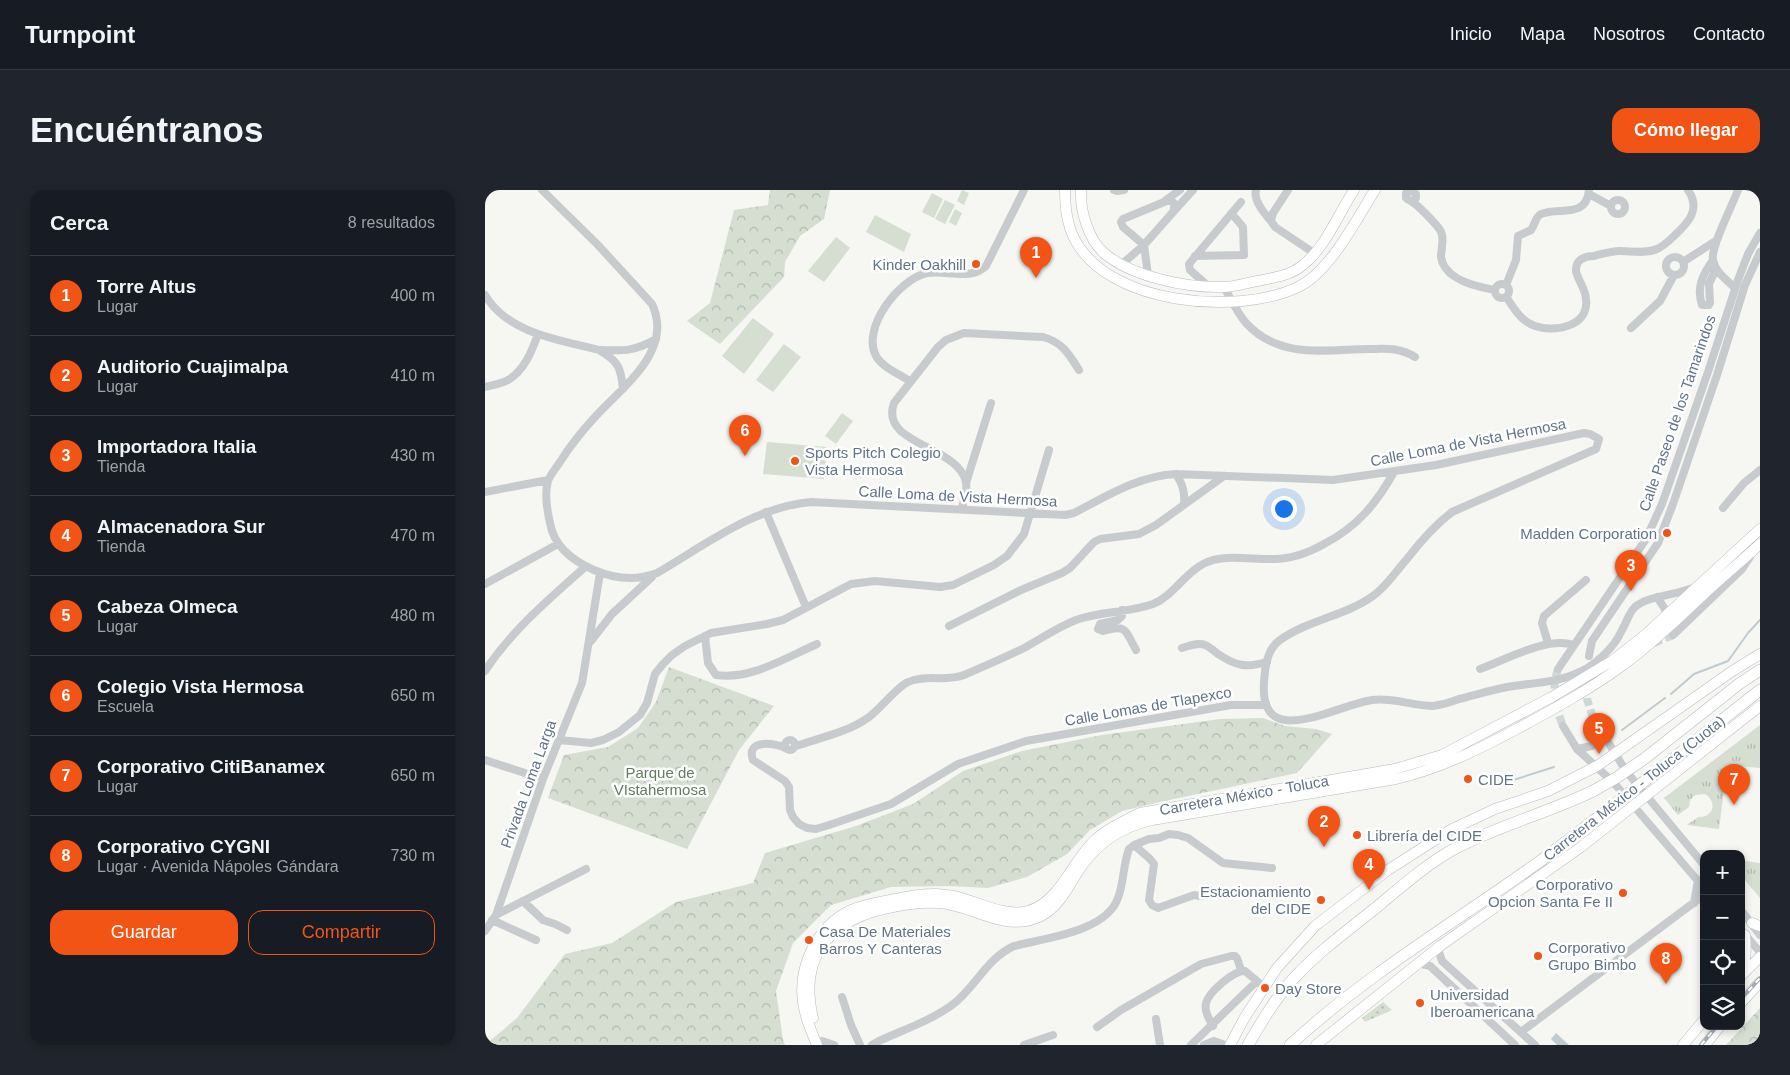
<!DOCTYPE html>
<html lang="es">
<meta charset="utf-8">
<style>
:root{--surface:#171b24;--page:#20242c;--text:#f1f3f6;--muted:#9ea1a6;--line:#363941;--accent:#f25415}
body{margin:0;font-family:Arial,sans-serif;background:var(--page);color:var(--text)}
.controls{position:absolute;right:15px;bottom:15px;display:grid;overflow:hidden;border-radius:10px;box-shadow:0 2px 8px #0003}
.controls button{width:45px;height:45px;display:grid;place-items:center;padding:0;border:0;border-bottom:1px solid var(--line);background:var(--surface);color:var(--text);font:25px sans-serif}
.you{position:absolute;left:798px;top:318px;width:18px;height:18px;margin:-12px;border:4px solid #fff;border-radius:50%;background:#1a73e8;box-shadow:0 0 0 8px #1a73e833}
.badge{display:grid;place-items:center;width:32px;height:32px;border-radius:50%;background:var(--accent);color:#fff;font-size:16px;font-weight:700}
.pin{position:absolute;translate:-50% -41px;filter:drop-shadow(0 1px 2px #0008)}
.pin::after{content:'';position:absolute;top:26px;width:18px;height:15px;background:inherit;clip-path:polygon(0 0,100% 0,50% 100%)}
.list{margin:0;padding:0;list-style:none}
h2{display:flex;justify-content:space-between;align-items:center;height:65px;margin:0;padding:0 20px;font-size:21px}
h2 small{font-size:16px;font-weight:400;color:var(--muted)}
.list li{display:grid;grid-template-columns:32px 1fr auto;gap:15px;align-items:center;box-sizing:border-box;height:80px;padding:0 20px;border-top:1px solid var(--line)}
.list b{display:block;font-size:19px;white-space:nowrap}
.list p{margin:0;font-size:16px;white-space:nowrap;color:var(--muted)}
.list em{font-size:16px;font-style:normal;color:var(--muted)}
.actions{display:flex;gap:10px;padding:15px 20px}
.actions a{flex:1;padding:11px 0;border:1px solid var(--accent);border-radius:15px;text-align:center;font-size:18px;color:var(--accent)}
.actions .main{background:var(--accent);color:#fff}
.icon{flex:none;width:28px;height:28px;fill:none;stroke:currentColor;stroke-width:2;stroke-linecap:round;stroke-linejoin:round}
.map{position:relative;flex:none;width:1275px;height:855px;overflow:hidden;border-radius:15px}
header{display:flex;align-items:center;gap:30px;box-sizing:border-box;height:70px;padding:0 25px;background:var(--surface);border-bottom:1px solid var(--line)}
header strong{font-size:24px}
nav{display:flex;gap:28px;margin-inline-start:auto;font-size:18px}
.intro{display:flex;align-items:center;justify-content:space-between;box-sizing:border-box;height:120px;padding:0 30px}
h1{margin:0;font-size:35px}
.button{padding:12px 22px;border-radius:15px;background:var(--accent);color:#fff;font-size:18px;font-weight:700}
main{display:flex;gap:30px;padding:0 30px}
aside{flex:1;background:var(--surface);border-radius:15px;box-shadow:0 2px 8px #0003}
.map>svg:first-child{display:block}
</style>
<header>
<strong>Turnpoint</strong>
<nav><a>Inicio</a><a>Mapa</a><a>Nosotros</a><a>Contacto</a></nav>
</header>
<div class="intro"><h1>Encuéntranos</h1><a class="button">Cómo llegar</a></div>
<main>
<aside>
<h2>Cerca<small>8 resultados</small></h2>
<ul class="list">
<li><span class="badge">1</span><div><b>Torre Altus</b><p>Lugar</p></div><em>400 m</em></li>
<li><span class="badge">2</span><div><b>Auditorio Cuajimalpa</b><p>Lugar</p></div><em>410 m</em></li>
<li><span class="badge">3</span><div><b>Importadora Italia</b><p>Tienda</p></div><em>430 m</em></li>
<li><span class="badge">4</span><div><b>Almacenadora Sur</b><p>Tienda</p></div><em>470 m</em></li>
<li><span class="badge">5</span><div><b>Cabeza Olmeca</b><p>Lugar</p></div><em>480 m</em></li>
<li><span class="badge">6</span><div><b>Colegio Vista Hermosa</b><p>Escuela</p></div><em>650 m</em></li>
<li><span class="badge">7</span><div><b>Corporativo CitiBanamex</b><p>Lugar</p></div><em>650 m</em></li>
<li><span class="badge">8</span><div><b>Corporativo CYGNI</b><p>Lugar · Avenida Nápoles Gándara</p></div><em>730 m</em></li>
</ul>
<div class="actions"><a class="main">Guardar</a><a>Compartir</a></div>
</aside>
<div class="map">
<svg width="1275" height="855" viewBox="0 0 1275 855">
<defs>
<pattern id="grass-tufts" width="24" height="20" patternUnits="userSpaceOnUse" patternTransform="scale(1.25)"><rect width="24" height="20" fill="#d6ded2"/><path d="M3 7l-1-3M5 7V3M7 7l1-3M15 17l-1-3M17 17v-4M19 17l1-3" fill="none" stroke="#b1b9b0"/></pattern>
<pattern id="forest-crowns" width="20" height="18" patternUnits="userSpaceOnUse" patternTransform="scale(1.25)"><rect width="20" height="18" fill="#d6ded2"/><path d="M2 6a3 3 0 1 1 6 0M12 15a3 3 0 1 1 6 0" fill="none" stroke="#b1b9b0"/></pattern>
<pattern id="garden-dots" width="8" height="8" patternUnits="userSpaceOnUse" patternTransform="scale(1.25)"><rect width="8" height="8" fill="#d6ded2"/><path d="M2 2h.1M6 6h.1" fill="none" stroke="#b1b9b0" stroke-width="1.8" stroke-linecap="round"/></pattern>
</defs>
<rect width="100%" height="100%" fill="#f6f6f2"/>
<path fill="url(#grass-tufts)" d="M 1275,535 L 1275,578 L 1242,575 L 1234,639 L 1202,635 L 1213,627 C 1228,628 1233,612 1220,604 L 1210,605 L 1205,610 L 1204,617 L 1193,625 L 1179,608 Z
M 1260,671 L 1275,673 L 1275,708 L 1259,689 Z"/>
<path fill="url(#forest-crowns)" d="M 285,0 L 345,0 L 339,29 L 315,46 L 300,72 L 299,87 L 235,154 L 202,131 L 225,113 L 249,20 L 283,15 Z
M 184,477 L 289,516 L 254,560 L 202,659 L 63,608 L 79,565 L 123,557 L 153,538 L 171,512 Z
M 778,528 L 800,536 L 831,539 L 847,544 L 812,583 L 675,612 L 637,621 L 605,640 L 582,664 L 542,687 L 503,698 L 463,696 L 406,697 L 346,715 L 308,753 L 291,801 L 298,850 L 300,855 L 0,855 L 32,828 L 80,764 L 127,753 L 191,712 L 268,693 L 280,663 L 371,636 L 428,614 L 478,581 L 537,561 L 617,545 L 735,529 Z
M 1275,818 L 1275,855 L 1241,855 Z"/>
<path fill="url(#garden-dots)" d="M 898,812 L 907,820 L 880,832 L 877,828 Z"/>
<path fill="#d6ded2" d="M 477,0 L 484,3 L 479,15 L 472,11 Z
M 447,3 L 458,9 L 449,28 L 437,22 Z
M 460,10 L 470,15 L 460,34 L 450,29 Z
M 470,19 L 477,23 L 471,36 L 464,32 Z
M 390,25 L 426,44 L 419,62 L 381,42 Z
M 351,47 L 365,58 L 339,92 L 323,81 Z
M 268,128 L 289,144 L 259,184 L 237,166 Z
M 299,154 L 316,167 L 288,202 L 271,190 Z
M 357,223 L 368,231 L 351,254 L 340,246 Z
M 282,252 L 342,257 L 339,289 L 278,284 Z"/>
<path fill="#c0cbd0" d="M 1071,843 L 1084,855 L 1072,855 L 1066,849 Z"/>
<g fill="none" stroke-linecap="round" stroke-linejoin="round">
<path stroke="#c0cbd0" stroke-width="2" d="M 1186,504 L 1209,484 L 1243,471 L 1263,443 L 1275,430
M 1137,540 L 1180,508
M 1022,592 L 1069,577"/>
<path stroke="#d1d6d7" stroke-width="8" stroke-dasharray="8 4" stroke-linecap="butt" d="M 1169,453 L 1188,445
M 1073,479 C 1066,500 1070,516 1078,536
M 1101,496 L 1102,509 L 1108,528"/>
<g stroke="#b8bcc0" stroke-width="11">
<path id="major" d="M 580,0 C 580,15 582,34 589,48 C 622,115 753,126 813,97 C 845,82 871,30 890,0
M 596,0 C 595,20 603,49 619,63 C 647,87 702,98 738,97 C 749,97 761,93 772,91 C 787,88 805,86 818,75 C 840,58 854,23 869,0
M 1267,733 L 1275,736
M 1256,780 C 1262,770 1261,756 1260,745
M 1256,786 L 1275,767
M 1256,813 L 1275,792
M 328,828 C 313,764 347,728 408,717 C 423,714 439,712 454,713 C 489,715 520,744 556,726 C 575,716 583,697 594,680 C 611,654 636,637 667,630 L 911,589 C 954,579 992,560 1030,540 C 1067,520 1104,500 1138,475 C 1167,454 1192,429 1218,405 C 1237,387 1257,371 1275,354
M 332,855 C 326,841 320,827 318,812 C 313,776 332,736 366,720 C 380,714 395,712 410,709 C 423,706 437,704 451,704 C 458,705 466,705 473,707 C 496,713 520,727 543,721 C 575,712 587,671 610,650 C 623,638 639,631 655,623 L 910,579 L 957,565 L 1067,507 L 1127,471 L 1160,445 L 1275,339
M 745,855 L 760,827 L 792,778 L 830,736 L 903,680 L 967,639 L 1010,619 L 1063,601 L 1112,576 L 1246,482 L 1275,464
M 831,855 L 955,756 L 1096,657 L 1275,516
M 1198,855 L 1219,830
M 1220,855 L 1235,836"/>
</g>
<g stroke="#b9bcbf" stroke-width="12">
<path id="highway" d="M 1159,569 L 1254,494 L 1275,480
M 1166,586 L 1275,500
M 763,855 C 777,831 791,807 810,787 C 835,760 865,739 893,716 C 917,696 942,674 969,659 C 1014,635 1063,623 1108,601
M 805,855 C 881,785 970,732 1054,672 C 1077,655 1099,638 1121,621"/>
</g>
<path stroke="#c8cbce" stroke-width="8" d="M 57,0 L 113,55 L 167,114 C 189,161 138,196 110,227 C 97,241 85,256 75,272 C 71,278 65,285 63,291 C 59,304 62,320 65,333 C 69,356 88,371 109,380 C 130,389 151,391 172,383 C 220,355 269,317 326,312 L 580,325 L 589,323 C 622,306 653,286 691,284 L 848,290 L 951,275 L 1099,243 L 1105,244 L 1114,249 L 1111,259 L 967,322 C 950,335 935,352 922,369 C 911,381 902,396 888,406 C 860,426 823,430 795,450 C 782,459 780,477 779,492 C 774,563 851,515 887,510 C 908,507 927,516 948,516 C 956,515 966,512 974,509 C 990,505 1006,500 1022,497 C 1045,493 1069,493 1090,484 C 1109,477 1129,458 1137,440 C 1142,432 1143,424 1150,417 C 1162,406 1191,405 1208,398
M 629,0 L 632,1 L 639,0
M 771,0 C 768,10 779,23 786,31
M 803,0 L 788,23 L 786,31 L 790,37 L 829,63
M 1104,4 L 1126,16
M 681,10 L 695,0
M1126 17a7 7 0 1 1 14 0a7 7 0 1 1-14 0Z
M 927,11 L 931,8 L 931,4 L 925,0 L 921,3 L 921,8 C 923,10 925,10 927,12 C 932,14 952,35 955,40 C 960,47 956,59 956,67 C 959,90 992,97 1010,100
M 689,21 L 708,0
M 710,66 L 759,65 L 758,37 L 747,24
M1181 76a9 9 0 1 1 18 0a9 9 0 1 1-18 0Z
M 1228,70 C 1218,84 1211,97 1217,115 L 1224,115 L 1225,113 L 1224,94 L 1231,79
M 1198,72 L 1232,50
M 637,74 L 659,55 L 689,21 L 689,13 L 684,10 L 638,29 L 636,32 L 638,37 L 659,55 L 663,85
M1010 101a7 7 0 1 1 14 0a7 7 0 1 1-14 0Z
M 1021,95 L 1031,70 L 1033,46 L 1046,40 C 1050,35 1050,27 1056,24 C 1073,16 1101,30 1104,0
M 723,96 L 705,80 L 704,74 L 756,12
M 739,97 C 746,109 752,123 761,133 C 794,169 839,160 883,159 C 902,159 914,157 930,167
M 1250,98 C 1242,90 1230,82 1228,70 C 1225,58 1248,14 1253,0
M 0,105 C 23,144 75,150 114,160 C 133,171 136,177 138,199
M 1022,108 C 1030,120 1036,131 1050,136 C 1070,143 1104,136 1101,110 C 1101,99 1093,91 1091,81 C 1091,78 1092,73 1094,71 C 1098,67 1104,66 1109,66 C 1117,64 1126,61 1135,61 C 1146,61 1161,64 1172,59 C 1179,56 1185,50 1190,45 C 1204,32 1216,19 1203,0
M 1146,138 L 1175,111 L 1189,85
M 116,160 C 140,161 150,161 171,149
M 425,191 C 414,184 397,177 391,166 C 376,138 414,89 442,83 C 462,80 485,91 501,76 L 539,0
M 0,197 C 7,195 16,194 23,190 C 39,181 47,161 53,144
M 691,284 C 698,295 700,302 699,315
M 481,293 L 506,213
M 0,302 L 63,290
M 1238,318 L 1259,293 L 1275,280
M 477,319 C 478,312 483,299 481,292 C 473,255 394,255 409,213 L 453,157 L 461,150 L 479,143 L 558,147 C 577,152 584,164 594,180
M 281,322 L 321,417
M 0,394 L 73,354
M 1172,407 L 1180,419 L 1181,426
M 637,420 L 637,426 L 633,430 L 615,434 L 613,439 L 618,441 C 642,434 640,440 651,460
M 464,436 L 536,400 L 577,383 L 585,378 L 609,352 L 615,349 L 654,344 L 671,335 L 739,286
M 1188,445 L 1257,379 L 1265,367
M 220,446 L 223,473 L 231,485 C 266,490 300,468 332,454
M 106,451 L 127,424 L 167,387
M 1063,453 L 1057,433 L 1059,426 L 1101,390
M 697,458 C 704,456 713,452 720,455 C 725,457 729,461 733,464 C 751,476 761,478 782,472
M 1104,466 L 1107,451 L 1173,353 L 1188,314 L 1232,185 L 1260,95 L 1275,62
M 995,479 C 1020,470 1063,446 1088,455
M 1073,479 L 1161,349 L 1177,314 L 1223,182 L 1253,90 L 1263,64 L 1275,43
M 0,481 C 27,440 64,409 100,377
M 1108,528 L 1141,581 L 1219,675
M 1078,536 L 1092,559 L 1129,593 L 1219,698
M300 555a5 5 0 1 1 10 0a5 5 0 1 1-10 0Z
M 74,550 L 106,553 L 118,550 L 134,542 L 155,525 L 162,513 L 170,484 L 178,474 L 187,465 L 200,456 L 226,443 L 282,434 L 298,430 L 366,394 L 390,391 L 455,397 L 468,395 L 509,375 L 522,366 L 539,344 L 564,260
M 311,556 C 334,548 364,542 384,527 C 395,519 413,496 423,492 C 440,484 462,492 479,485 C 500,476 521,467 541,457 C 557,448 573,437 591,430 C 616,421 643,423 668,414 C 688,406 699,384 718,374 C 738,363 767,370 789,369 C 807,369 823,363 839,354 C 872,337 891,314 909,282
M 302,559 C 291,552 260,549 268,570 L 300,591 L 304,597 L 305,620 L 308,627 L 314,634 L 322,638 L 331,639 L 344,635 L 406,614 L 473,574 L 541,551 L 746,515 L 780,515
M 1092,559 L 1107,556 L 1118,545
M 0,570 L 58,589
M 649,655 L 664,668 L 669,674 L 664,710 L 667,715 L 673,718 L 709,705 L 716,706
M 38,711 L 58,730 L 70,734 L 82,740
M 1209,713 L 1213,690
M 1256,720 L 1275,745
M 11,725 L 101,679
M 7,730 L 51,750
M 1256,740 L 1275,762
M 0,741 L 11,725 L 58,589 L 97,493 L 115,383
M 955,756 L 954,762 L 957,771 L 1050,855
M 933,773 L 945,776 L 1030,855
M 357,807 L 366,835 L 375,855
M 671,829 L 675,855
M 728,836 C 724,829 719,821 721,813 C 724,802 749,780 760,781 L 779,797
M 612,837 L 636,820 L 716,774 L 746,766 L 750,766 L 752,768 L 756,780
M 1036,842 L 1219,705
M 337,851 L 349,855
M 387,855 L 394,851 C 418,840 445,831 467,815 C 490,798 502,768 529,756 C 560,748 621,742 633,708 C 639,692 638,675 644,659 L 649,655 L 664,649 L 674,648 L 684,644 L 693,645 L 703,648 L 738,673 L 787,678
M 539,855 L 568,845
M 706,855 L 772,791
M 719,855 L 729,851 L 740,855"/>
<use href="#major" stroke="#fff" stroke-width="10"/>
<use href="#highway" stroke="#fff" stroke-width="11"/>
<g stroke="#a5abb1" stroke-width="4">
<path id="rail" d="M 1256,809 L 1275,788
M 1216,855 L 1232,836"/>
</g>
<use href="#rail" stroke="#fff" stroke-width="2" stroke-dasharray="5.5" stroke-linecap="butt"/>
<g stroke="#b9bcbf" stroke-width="12" stroke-linecap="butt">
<path id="highway-bridge" d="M 1108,601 L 1131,588 L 1159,569
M 1121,621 L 1166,586"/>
</g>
<use href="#highway-bridge" stroke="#fff" stroke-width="11"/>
</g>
<g fill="#f25415" stroke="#fff" stroke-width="2">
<circle cx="491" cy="74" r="5"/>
<circle cx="310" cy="271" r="5"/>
<circle cx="1182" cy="343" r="5"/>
<circle cx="983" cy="589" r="5"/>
<circle cx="872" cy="645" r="5"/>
<circle cx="1138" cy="703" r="5"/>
<circle cx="836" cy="710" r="5"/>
<circle cx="324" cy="750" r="5"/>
<circle cx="1053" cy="766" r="5"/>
<circle cx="780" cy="798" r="5"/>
<circle cx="935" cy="813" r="5"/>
</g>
<g text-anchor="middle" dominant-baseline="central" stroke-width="5" stroke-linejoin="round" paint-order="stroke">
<g font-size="15" fill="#627486" stroke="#fff" text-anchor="start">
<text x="481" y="74" text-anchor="end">Kinder Oakhill</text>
<text x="320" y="262">Sports Pitch Colegio<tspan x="320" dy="17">Vista Hermosa</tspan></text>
<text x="1172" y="343" text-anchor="end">Madden Corporation</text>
<text x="993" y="589">CIDE</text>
<text x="882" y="645">Librería del CIDE</text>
<text x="1128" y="694" text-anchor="end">Corporativo<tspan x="1128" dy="17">Opcion Santa Fe II</tspan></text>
<text x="826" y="701" text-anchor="end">Estacionamiento<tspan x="826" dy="17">del CIDE</tspan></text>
<text x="334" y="741">Casa De Materiales<tspan x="334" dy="17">Barros Y Canteras</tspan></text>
<text x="1063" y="757">Corporativo<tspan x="1063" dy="17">Grupo Bimbo</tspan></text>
<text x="790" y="798">Day Store</text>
<text x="945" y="804">Universidad<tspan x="945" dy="17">Iberoamericana</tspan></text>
</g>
<g font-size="15" fill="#627486" stroke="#fff">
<text transform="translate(1192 223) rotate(-71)">Calle Paseo de los Tamarindos</text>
<text transform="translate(983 252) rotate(-11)">Calle Loma de Vista Hermosa</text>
<text transform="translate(473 306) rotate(3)">Calle Loma de Vista Hermosa</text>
<text transform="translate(663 516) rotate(-10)">Calle Lomas de Tlapexco</text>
<text transform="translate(43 594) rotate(-70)">Privada Loma Larga</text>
<text transform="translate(1149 598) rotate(-38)">Carretera México - Toluca (Cuota)</text>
<text transform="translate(759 605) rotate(-10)">Carretera México - Toluca</text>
</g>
<g font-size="15" fill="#657c61" stroke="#fff">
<text x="175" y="582">Parque de<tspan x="175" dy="17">VIstahermosa</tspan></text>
</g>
</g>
</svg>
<div class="controls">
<button>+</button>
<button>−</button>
<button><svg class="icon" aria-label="locate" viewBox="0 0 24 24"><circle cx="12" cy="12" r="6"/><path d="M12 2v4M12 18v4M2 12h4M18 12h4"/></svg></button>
<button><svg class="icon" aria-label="layers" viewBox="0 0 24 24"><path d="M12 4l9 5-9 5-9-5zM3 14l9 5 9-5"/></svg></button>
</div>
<div class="you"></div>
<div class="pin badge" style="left:551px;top:88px">1</div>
<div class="pin badge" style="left:839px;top:657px">2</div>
<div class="pin badge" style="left:1146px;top:401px">3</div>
<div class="pin badge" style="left:884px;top:700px">4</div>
<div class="pin badge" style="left:1114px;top:564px">5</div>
<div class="pin badge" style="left:260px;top:266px">6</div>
<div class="pin badge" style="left:1249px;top:615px">7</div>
<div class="pin badge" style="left:1181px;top:794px">8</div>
</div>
</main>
